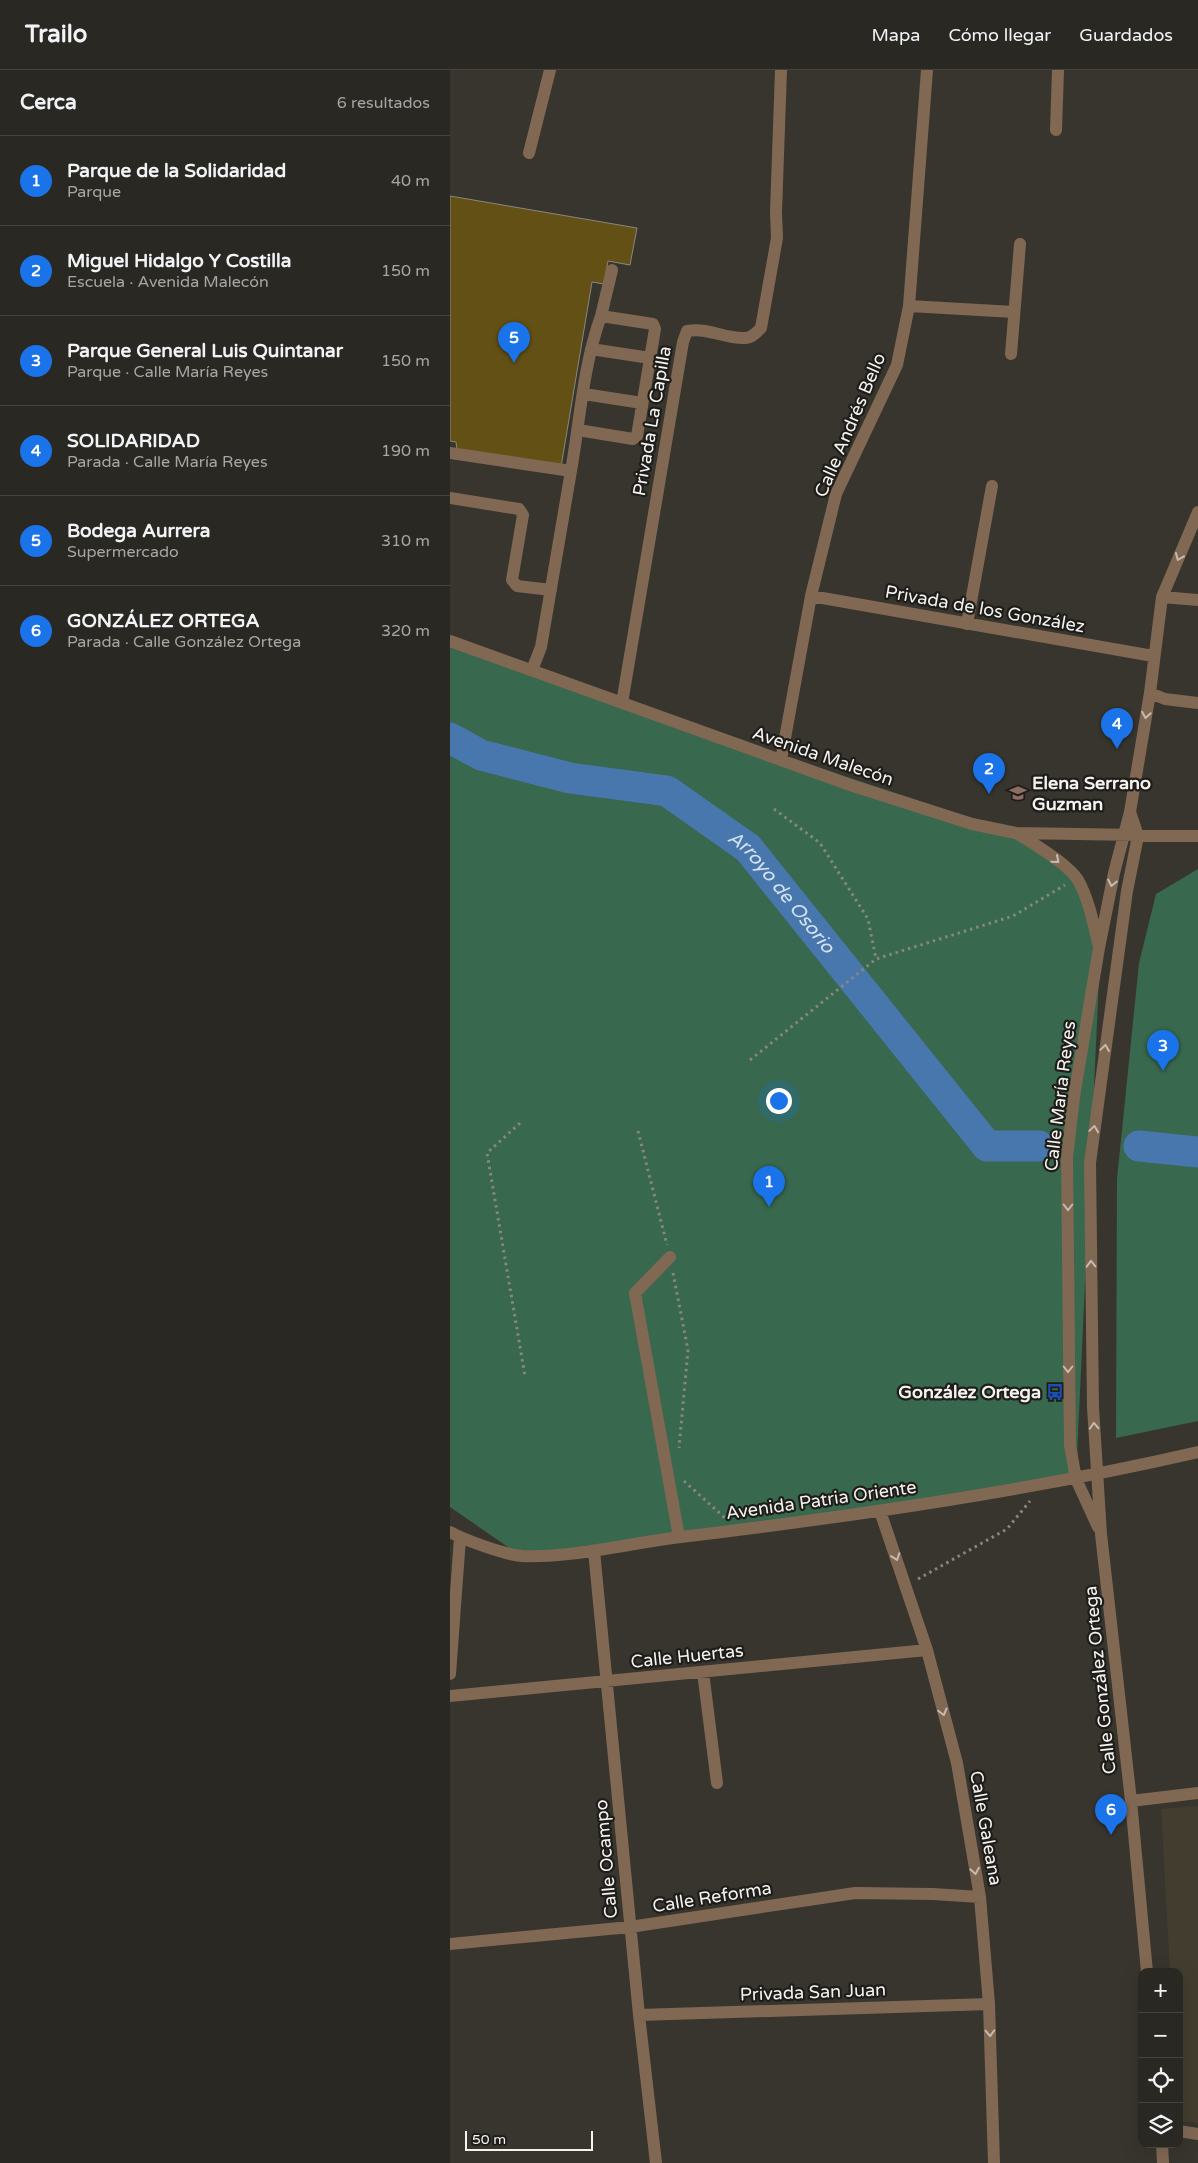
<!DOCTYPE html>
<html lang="es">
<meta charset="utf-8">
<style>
:root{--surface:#2a2822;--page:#32302a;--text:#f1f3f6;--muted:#a5a6a5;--line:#464440;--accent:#1a73e8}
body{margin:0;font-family:"Varela Round",sans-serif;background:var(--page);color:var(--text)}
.controls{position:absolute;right:15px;bottom:15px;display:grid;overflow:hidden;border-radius:10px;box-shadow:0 5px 20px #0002}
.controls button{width:45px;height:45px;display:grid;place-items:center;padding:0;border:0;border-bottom:1px solid var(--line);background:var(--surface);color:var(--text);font:25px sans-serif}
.scale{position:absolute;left:15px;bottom:12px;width:128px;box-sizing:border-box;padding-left:5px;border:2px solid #f5f3ef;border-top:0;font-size:14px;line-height:18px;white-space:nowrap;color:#f5f3ef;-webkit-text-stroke:4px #1e1d1a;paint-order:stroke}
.you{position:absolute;left:328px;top:1030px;width:18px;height:18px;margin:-12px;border:4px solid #fff;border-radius:50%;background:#1a73e8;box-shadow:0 0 0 8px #1a73e833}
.badge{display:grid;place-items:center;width:32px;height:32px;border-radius:50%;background:var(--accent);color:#fff;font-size:16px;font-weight:700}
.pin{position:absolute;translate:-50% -41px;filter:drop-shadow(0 1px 2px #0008)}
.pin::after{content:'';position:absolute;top:26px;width:18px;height:15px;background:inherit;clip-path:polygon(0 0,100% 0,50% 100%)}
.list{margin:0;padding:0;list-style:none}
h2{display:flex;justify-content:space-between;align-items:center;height:65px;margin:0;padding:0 20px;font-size:21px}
h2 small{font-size:16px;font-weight:400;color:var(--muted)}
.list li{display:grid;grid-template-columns:32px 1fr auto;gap:15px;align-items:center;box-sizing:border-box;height:90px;padding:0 20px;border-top:1px solid var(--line)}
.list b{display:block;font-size:19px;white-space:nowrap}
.list p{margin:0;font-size:16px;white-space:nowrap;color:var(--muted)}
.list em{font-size:16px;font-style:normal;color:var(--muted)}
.icon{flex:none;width:28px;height:28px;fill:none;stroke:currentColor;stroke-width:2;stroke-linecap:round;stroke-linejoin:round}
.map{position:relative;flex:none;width:748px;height:2093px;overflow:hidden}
header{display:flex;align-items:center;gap:30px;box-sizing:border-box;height:70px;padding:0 25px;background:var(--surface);border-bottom:1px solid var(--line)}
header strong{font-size:24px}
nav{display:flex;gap:28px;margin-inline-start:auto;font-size:18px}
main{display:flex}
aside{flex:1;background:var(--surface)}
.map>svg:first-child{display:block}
</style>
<header>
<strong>Trailo</strong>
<nav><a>Mapa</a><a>Cómo llegar</a><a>Guardados</a></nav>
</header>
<main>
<aside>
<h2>Cerca<small>6 resultados</small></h2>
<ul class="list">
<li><span class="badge">1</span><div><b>Parque de la Solidaridad</b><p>Parque</p></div><em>40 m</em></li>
<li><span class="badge">2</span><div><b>Miguel Hidalgo Y Costilla</b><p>Escuela · Avenida Malecón</p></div><em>150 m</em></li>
<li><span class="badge">3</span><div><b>Parque General Luis Quintanar</b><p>Parque · Calle María Reyes</p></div><em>150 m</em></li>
<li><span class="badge">4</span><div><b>SOLIDARIDAD</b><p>Parada · Calle María Reyes</p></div><em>190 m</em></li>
<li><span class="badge">5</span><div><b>Bodega Aurrera</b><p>Supermercado</p></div><em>310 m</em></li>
<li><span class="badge">6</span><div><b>GONZÁLEZ ORTEGA</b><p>Parada · Calle González Ortega</p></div><em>320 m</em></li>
</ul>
</aside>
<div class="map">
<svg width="748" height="2093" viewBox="0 0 748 2093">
<rect width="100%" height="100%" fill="#38352e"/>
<path fill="#423d2f" d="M 748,1736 L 748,2053 L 729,2051 L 729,1902 L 720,1902 L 711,1739 Z"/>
<path fill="#38684d" d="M 0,575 L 566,763 L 627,808 L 651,865 L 626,1409 L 71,1486 L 0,1437 Z
M 748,799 L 748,1351 L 666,1368 L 667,1109 L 689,893 L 706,824 Z"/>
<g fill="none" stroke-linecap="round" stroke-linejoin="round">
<g stroke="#4877ae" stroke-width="31">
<path id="s1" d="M 0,668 L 31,685 L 120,708 L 217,721 L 298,778 L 537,1076 L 589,1076"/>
<path d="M 689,1076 L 748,1082"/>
</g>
</g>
<path fill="#635014" stroke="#8a877f" d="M 0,126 L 187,158 L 180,195 L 158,191 L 154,214 L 142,212 L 111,397 L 7,380 L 6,372 L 0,371 Z"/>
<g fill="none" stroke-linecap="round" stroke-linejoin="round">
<path stroke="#888680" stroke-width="3" stroke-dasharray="2.5 4" stroke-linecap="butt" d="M 324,739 L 370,773 L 418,849 L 426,889
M 300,990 L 426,889 L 563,846 L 615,815
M 70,1053 L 37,1083 L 75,1306
M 188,1061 L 217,1175
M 223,1203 L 238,1280 L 229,1378
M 234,1411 L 275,1448
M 468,1509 L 557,1459 L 580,1431"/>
<path stroke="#816853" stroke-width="12" d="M 606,60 L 608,0
M 79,83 L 100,0
M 459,236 L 564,242
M 151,246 L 162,200
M 141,279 L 200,288
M 561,284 L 570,174
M 134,324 L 192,333
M 0,383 L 121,401 L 91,577 L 82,600
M 121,401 C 130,350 133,296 151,246 L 203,254 L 205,259 L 187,366 L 183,369 L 128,360
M 0,428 L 69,439 L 73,445 L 62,510 L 67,516 L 101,520
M 361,526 L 703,586
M 712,527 L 748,530
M 517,554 L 542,416
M 0,571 L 403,716 L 522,754 L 566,763 L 748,766
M 700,623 L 715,629 L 748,633
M 172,633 L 233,272 L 237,261 C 258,257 274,269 295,268 C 302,268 307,262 311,258 L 327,168 L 326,142 L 331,0
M 331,690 L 361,526 L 386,424 L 447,295 L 459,236 L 477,0
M 680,742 L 688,766 L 677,821 L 640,1093 L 643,1337 L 651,1464 L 681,1731 L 697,1902
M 566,763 C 583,773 618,794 628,810 C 639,830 643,852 648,873
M 220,1187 L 185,1223 L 229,1467
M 430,1441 L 477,1580 L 507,1693 L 530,1827 L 539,1934 L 544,2093
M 648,1457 L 626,1409 L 620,1375 L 617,1088 L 624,1027 L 649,878 L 664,803 L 680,742 L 700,623 L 712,527 L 748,442
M 0,1462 C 14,1470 56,1485 72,1486 C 124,1488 180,1473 231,1467 C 405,1446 578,1421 748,1382
M 144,1481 L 189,1945 L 206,2093
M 253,1602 L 267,1713
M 0,1604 L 10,1468
M 0,1626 L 477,1580
M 681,1731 L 748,1723
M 0,1874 L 180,1857 L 405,1823 L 483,1824 L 530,1827
M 189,1945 L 539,1934
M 729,2061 L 748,2064
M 712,2074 L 713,2093"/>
</g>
<defs><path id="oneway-chevron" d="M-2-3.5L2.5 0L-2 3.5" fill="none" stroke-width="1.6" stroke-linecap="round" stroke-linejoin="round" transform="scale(1.25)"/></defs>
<g stroke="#c7bbb1">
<use href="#oneway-chevron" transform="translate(729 487) rotate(113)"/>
<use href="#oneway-chevron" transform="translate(696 645) rotate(99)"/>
<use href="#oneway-chevron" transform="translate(606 790) rotate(41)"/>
<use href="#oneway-chevron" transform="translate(662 813) rotate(102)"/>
<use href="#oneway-chevron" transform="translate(655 978) rotate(-82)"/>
<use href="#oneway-chevron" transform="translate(644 1059) rotate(-82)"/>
<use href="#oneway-chevron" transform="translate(618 1137) rotate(90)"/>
<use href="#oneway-chevron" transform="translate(641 1194) rotate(-91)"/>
<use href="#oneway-chevron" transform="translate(618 1299) rotate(90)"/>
<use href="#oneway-chevron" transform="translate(644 1356) rotate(-93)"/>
<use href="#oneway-chevron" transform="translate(446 1487) rotate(70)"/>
<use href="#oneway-chevron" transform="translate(493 1642) rotate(75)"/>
<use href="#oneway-chevron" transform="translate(525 1801) rotate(80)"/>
<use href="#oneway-chevron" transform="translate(540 1963) rotate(88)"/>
</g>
<defs>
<g id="school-bare" transform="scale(1.35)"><path d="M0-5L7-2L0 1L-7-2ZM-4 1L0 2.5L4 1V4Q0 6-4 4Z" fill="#8d6e63" stroke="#1e1d1a" stroke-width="2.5" paint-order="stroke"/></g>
<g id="bus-bare" transform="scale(1.35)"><path d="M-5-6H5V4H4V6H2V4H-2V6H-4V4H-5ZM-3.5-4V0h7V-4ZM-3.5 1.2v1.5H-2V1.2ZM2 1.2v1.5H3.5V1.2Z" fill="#1a4fb4" stroke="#1e1d1a" stroke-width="2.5" paint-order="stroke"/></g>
</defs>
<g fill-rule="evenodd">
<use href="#school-bare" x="568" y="723"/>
<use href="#bus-bare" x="605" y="1322"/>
</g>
<g text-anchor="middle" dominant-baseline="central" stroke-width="4.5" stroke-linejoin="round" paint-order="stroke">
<g font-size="18" fill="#f5f3ef" stroke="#1e1d1a">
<text transform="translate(202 351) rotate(-80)">Privada La Capilla</text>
<text transform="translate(400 355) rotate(-67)">Calle Andrés Bello</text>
<text transform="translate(535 539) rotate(10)">Privada de los González</text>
<text transform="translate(373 686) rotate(19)">Avenida Malecón</text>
<text transform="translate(610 1026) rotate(-83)">Calle María Reyes</text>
<text transform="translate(371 1430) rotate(-8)">Avenida Patria Oriente</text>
<text transform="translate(237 1586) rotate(-6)">Calle Huertas</text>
<text transform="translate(650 1610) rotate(-96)">Calle González Ortega</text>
<text transform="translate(536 1758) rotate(80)">Calle Galeana</text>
<text transform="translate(156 1789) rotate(-95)">Calle Ocampo</text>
<text transform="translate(262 1827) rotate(-9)">Calle Reforma</text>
<text transform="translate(363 1922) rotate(-2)">Privada San Juan</text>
</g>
<g font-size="18" font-weight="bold" fill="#f5f3ef" stroke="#1e1d1a" text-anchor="start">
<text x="582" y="713">Elena Serrano<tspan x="582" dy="21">Guzman</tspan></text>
<text x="591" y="1322" text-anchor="end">González Ortega</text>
</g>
<g font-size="19" font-style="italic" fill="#d4e1f1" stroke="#1e1d1a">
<text stroke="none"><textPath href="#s1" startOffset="379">Arroyo de Osorio</textPath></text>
</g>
</g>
</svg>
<div class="controls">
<button>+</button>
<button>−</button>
<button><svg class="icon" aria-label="locate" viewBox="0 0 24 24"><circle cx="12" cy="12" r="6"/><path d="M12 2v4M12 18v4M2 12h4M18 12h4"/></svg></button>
<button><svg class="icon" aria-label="layers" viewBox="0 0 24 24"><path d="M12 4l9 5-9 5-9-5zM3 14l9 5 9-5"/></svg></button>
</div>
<div class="scale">50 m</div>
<div class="you"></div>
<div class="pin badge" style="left:319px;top:1137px">1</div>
<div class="pin badge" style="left:539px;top:724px">2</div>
<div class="pin badge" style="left:713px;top:1001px">3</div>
<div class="pin badge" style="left:667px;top:679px">4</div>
<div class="pin badge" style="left:64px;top:293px">5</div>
<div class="pin badge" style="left:661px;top:1765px">6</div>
</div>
</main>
